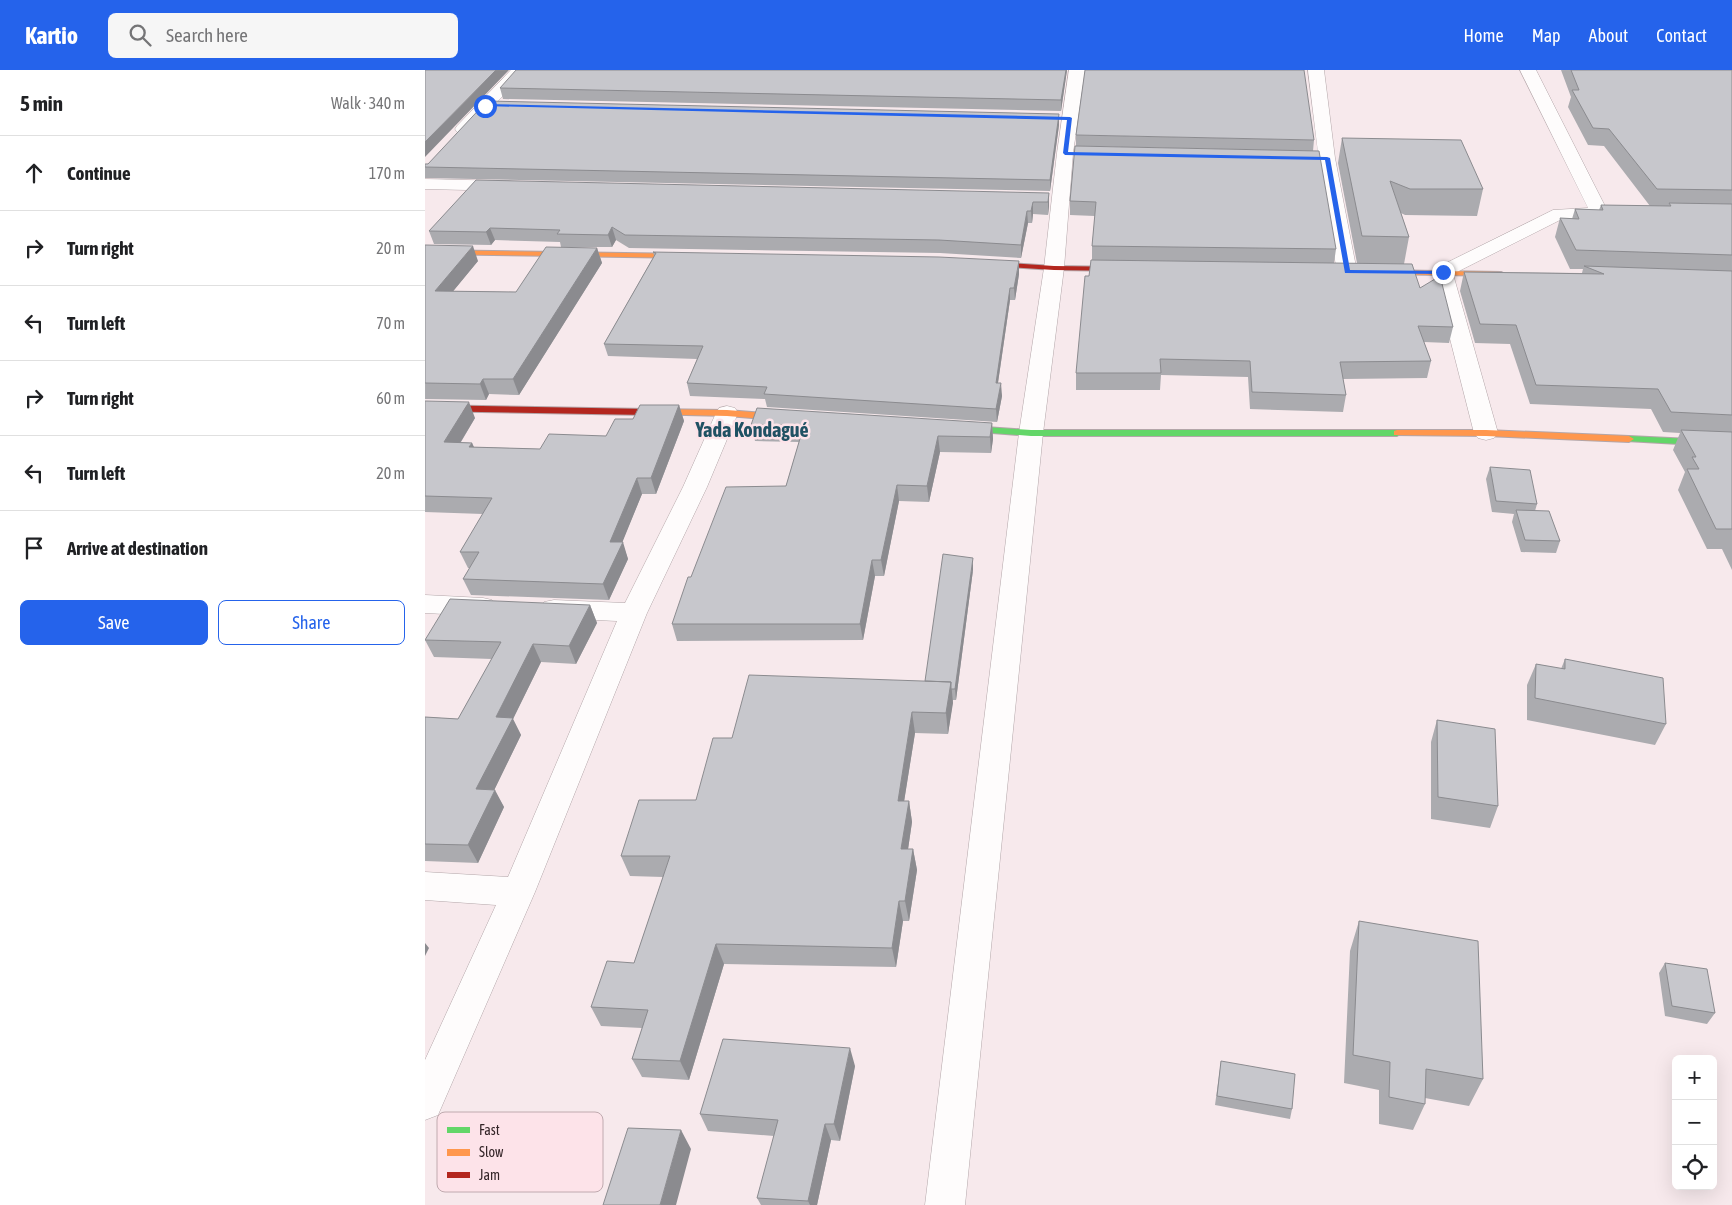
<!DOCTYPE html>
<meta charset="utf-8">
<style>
:root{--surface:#fff;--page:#f6f6f6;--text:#202124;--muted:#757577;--line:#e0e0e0;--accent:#2563eb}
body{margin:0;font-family:"Asap Condensed",sans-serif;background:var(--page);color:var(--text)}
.controls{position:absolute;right:15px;bottom:15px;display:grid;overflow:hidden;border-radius:8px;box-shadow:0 5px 20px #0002}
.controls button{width:45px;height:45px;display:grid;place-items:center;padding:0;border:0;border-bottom:1px solid var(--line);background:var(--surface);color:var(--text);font:25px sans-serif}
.stop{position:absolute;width:15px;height:15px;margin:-11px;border:4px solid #2563eb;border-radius:50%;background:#fff}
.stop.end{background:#2563eb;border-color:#fff;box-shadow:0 1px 5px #0008}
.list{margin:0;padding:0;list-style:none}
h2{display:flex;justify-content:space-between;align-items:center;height:65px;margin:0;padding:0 20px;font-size:21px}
h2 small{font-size:16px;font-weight:400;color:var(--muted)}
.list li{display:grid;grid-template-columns:32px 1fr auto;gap:15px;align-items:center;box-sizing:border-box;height:75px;padding:0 20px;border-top:1px solid var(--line)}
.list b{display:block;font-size:19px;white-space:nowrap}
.list em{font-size:16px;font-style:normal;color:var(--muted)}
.actions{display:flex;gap:10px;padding:15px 20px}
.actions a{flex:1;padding:11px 0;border:1px solid var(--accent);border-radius:8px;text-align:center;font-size:18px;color:var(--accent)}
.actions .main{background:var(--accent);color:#fff}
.icon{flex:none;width:28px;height:28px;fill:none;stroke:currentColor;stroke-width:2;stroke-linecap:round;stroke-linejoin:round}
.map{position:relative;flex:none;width:1307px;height:1135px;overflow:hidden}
header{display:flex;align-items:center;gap:30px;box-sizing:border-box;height:70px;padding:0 25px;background:var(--accent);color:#fff}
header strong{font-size:24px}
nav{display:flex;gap:28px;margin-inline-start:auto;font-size:18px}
.search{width:350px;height:45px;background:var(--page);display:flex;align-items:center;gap:12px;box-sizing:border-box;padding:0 18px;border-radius:8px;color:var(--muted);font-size:19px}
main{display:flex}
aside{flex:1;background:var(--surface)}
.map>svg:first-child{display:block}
</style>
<header>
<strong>Kartio</strong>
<div class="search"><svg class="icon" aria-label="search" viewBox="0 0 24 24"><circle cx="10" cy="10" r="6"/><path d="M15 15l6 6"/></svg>Search here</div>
<nav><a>Home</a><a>Map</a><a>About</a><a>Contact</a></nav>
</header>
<main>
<aside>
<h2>5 min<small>Walk · 340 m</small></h2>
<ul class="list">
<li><svg class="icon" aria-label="ahead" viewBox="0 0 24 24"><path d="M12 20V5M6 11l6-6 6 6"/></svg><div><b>Continue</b></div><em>170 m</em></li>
<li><svg class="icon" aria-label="right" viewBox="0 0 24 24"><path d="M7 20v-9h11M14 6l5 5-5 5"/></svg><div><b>Turn right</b></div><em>20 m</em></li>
<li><svg class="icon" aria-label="left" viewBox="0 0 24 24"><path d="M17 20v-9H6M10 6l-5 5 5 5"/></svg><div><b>Turn left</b></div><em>70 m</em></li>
<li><svg class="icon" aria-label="right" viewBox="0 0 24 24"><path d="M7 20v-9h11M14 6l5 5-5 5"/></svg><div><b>Turn right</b></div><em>60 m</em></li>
<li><svg class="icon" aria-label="left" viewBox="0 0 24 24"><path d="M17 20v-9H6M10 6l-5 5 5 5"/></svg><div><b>Turn left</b></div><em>20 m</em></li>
<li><svg class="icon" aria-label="arrive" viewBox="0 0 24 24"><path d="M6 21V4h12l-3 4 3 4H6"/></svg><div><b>Arrive at destination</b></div></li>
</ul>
<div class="actions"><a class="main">Save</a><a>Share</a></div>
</aside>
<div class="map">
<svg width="1307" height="1135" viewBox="0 0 1307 1135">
<rect width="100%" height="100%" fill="#f7e9ec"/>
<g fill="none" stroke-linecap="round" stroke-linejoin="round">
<g stroke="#b3a6a9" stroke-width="1">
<path id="street" d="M 86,0 L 102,0 L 44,62 L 32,62 L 30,59 L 32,56 Z
M 644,0 L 660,0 L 648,83 L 639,198 L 618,363 L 540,1135 L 500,1135 L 594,363 L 619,198 L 632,83 Z
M 883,0 L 899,0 L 910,88 L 932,202 L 929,206 L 922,208 L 915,206 L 912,202 L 894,93 L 853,91 L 851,87 L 853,83 L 893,83 Z
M 1095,0 L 1111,0 L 1181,138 L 1192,139 L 1195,143 L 1192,147 L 1186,148 L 1137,149 L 1028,204 L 1073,363 L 1069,368 L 1061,370 L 1053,368 L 1049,363 L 1008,202 L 1011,198 L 1128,140 L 1163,138 Z
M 0,109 L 84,111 L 90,112 L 93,116 L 90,120 L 84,121 L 0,119 Z
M 302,336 L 310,338 L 313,343 L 282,417 L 222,543 L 110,822 L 13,1045 L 0,1050 L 0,990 L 71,835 L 0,830 L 0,802 L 83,807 L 192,551 L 129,548 L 119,546 L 116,539 L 119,532 L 129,530 L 200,533 L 258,417 L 291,343 L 294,338 Z
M 0,525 L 58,528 L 67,530 L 71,537 L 67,544 L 58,546 L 0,543 Z"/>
</g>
<g stroke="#b3a6a9" stroke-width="2">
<path id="fast" d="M 531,355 L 606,360 L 972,360 L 977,363 L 972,366 L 606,366 L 528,360 L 526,358 Z
M 1204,366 L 1307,371 L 1307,377 L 1201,371 L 1201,367 Z"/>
</g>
<g stroke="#b3a6a9" stroke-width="2">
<path id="slow" d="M 0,180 L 266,184 L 270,186 L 266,188 L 0,184 Z
M 951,200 L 1076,202 L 1080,204 L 1076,206 L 954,204 L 950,202 Z
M 222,339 L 302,340 L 366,345 L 371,348 L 366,351 L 302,346 L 219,344 L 217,342 Z
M 972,360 L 1061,360 L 1204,366 L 1209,369 L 1204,372 L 1061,366 L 969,365 L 969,361 Z"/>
</g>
<g stroke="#b3a6a9" stroke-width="2">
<path id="jam" d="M 553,191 L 629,196 L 703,197 L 707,199 L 703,201 L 629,200 L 556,195 L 553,195 Z
M 0,335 L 222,339 L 227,342 L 222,345 L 0,341 Z"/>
</g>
<use href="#street" fill="#fefcfc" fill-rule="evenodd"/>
<use href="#fast" fill="#63d668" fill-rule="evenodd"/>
<use href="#slow" fill="#ff974d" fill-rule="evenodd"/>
<use href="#jam" fill="#b3261e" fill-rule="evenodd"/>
</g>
<path fill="#ababaf" d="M 642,0 L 636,41 L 78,29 L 75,18 Z
M 1136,0 L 1307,0 L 1307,500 L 1297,479 L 1282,479 L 1253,420 L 1260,402 L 1248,380 L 1255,363 L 1238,362 L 1226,339 L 1105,334 L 1085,274 L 1050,273 L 1035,221 L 1039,202 L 1157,203 L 1158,199 L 1145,199 L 1130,167 L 1135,148 L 1147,149 L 1150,139 L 1174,140 L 1176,135 L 1225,136 L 1179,76 L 1163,75 L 1143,37 L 1146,27 Z
M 634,55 L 625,121 L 0,108 L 0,94 Z
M 651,65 L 889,70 L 888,81 L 651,76 Z
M 917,68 L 1058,119 L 1052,146 L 980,145 L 976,143 L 984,167 L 979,194 L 995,218 L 1028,257 L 1024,273 L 999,272 L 1006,291 L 1002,308 L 918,309 L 921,325 L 918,342 L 825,339 L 823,307 L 736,305 L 735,320 L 651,320 L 651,303 L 667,190 L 667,176 L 670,146 L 645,145 L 645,131 L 650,76 L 911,179 L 909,193 L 932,193 L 913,93 Z
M 624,123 L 624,136 L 623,145 L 608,144 L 607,153 L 603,153 L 596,188 L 515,183 L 204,178 L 191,170 L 187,177 L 136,177 L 135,172 L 70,170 L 66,175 L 9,174 L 4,161 Z
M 0,175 L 53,191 L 28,221 L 91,222 L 172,178 L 177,193 L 94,325 L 64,324 L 61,330 L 0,329 Z
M 228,182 L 594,204 L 590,230 L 585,230 L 573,313 L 577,326 L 572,352 L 342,337 L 340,329 L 265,326 L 262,313 L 272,289 L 183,286 L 179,274 L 229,186 Z
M 0,331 L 50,348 L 36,372 L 47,373 L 49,377 L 115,379 L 181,366 L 208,349 L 254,335 L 259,351 L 231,424 L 217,424 L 197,472 L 203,489 L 184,530 L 46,525 L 38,509 L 45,498 L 43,498 L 35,482 L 58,444 L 0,442 Z
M 567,353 L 568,369 L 566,383 L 515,382 L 504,432 L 474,431 L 459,506 L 450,506 L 438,570 L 252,571 L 247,554 L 266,507 L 361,416 L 374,372 L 330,371 L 326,355 Z
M 1065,397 L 1112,434 L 1110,441 L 1135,471 L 1131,483 L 1096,482 L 1087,452 L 1089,444 L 1067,442 L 1061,409 Z
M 548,500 L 531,630 L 528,630 L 523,664 L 490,663 L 479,731 L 484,731 L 487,752 L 483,779 L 488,779 L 492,800 L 484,851 L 478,851 L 471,897 L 299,894 L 264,1010 L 217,1007 L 207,989 L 217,958 L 176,956 L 166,937 L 209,893 L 238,807 L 205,806 L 196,786 L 271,730 L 307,668 L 500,611 Z
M 165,535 L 172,553 L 151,594 L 116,592 L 88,649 L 96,665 L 69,720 L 79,737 L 53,793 L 0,791 L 0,647 L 33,649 L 67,589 L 9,587 L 0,570 Z
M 1140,589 L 1241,654 L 1230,675 L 1102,650 L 1102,615 L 1111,594 L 1136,599 Z
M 1012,650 L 1073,736 L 1065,758 L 1006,749 L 1006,672 Z
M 934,851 L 1058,1009 L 1044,1036 L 1000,1028 L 1000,1034 L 988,1060 L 954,1054 L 954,1020 L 919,1013 L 925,881 Z
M 1240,893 L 1290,943 L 1282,954 L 1240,946 L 1234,903 Z
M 796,991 L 867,1039 L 865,1049 L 790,1035 Z
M 430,996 L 415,1071 L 406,1070 L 392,1135 L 336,1135 L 332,1128 L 349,1066 L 283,1061 L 275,1044 Z"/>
<path fill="#8b8b8f" d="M 71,0 L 84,0 L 0,87 L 0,72 Z
M 641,0 L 642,0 L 636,41 L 636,30 Z
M 634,44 L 634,55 L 625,121 L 625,110 Z
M 624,123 L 624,136 L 623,145 L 623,132 Z
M 608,132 L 608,144 L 607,153 L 606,141 Z
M 602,141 L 603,153 L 596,188 L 596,175 Z
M 187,157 L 191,170 L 187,177 L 183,165 Z
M 65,158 L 70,170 L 66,175 L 61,162 Z
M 48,176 L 53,191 L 16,236 L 10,221 Z
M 172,178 L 177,193 L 94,325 L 88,309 Z
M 594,191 L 594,204 L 590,230 L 589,218 Z
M 585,218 L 585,230 L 571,326 L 571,313 Z
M 58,309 L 64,324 L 61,330 L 55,314 Z
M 576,313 L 577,326 L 572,352 L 571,339 Z
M 44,332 L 50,348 L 26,388 L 19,372 Z
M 254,335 L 259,351 L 231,424 L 226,408 Z
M 567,353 L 568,369 L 566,383 L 565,367 Z
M 513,366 L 515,382 L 504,432 L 502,416 Z
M 47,373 L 54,389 L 44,377 Z
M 212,408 L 217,424 L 193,483 L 198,472 L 203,489 L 184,530 L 178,514 L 185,472 Z
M 472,415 L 474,431 L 459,506 L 456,490 Z
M 548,488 L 548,500 L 531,630 L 530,619 Z
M 447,490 L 450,506 L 438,570 L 435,554 Z
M 165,535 L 172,553 L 151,594 L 144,576 Z
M 108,574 L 116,592 L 88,649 L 96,665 L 61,737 L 51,719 L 71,647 Z
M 526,612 L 528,633 L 523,664 L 521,643 Z
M 487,642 L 490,663 L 476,751 L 473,731 Z
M 70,720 L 79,737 L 53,793 L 43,775 Z
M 484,731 L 487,752 L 480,800 L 476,779 Z
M 488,779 L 492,800 L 484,851 L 480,831 Z
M 474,831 L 478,851 L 471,897 L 467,878 Z
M 0,873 L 4,878 L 0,886 Z
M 291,874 L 299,894 L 264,1010 L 255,991 Z
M 425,978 L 430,996 L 415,1071 L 409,1054 Z
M 400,1054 L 406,1070 L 392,1135 L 385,1135 L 383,1131 Z
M 256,1060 L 266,1079 L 251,1135 L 235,1135 Z"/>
<path fill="#c7c7cc" stroke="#8b8b8f" d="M 0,0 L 71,0 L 0,72 Z
M 91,0 L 641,0 L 636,30 L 75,18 Z
M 660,0 L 879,0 L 889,70 L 651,65 Z
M 1146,0 L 1307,0 L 1307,120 L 1232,119 L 1184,59 L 1168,58 L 1147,20 L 1154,20 Z
M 62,31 L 634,44 L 625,110 L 0,97 L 0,94 L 3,94 Z
M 917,68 L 1036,70 L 1058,119 L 985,119 L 965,111 L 984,167 L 937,166 Z
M 650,76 L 894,81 L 911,179 L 667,176 L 671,132 L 645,131 Z
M 51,110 L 624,123 L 623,132 L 608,132 L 606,141 L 602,141 L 596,175 L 514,170 L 200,165 L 187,157 L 183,165 L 132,164 L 135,160 L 65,158 L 61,162 L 4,161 Z
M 1244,133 L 1307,134 L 1307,185 L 1151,180 L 1135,148 L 1154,149 L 1150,139 L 1178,140 L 1176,135 L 1246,136 Z
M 0,175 L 48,176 L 10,221 L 91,222 L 121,177 L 172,178 L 88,309 L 58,309 L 55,314 L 0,313 Z
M 228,182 L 514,187 L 594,191 L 589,218 L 585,218 L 571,313 L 576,313 L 571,339 L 339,324 L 342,317 L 262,313 L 278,276 L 179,274 L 231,183 Z
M 666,190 L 987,194 L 995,218 L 1015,206 L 1028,257 L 993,256 L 1006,291 L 915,292 L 921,325 L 827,322 L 825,291 L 735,289 L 736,303 L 651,303 L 660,206 L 664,206 Z
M 1159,196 L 1307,201 L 1307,345 L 1246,342 L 1233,319 L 1111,315 L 1091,255 L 1055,254 L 1039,202 L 1179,204 Z
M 0,331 L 44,332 L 19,372 L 47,373 L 44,377 L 115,379 L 124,364 L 181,366 L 190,349 L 208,349 L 215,335 L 254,335 L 226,408 L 212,408 L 185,472 L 198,472 L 178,514 L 38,509 L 54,482 L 35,482 L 67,428 L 0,426 Z
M 332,338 L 567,353 L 565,367 L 513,366 L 502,416 L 472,415 L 456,490 L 447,490 L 435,554 L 247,554 L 263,507 L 266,507 L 301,417 L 361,416 L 379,355 L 326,355 Z
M 1256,360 L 1307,362 L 1307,459 L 1291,459 L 1262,399 L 1274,399 L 1267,387 L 1271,387 Z
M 1065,397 L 1105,400 L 1112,434 L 1071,431 Z
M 1091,440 L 1124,441 L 1135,471 L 1100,470 Z
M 518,484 L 548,488 L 530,619 L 526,619 L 526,612 L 500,611 Z
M 25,529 L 165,535 L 144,576 L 108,574 L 71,647 L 88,648 L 51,719 L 70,720 L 43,775 L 0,774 L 0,647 L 33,649 L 76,572 L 0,570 Z
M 1140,589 L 1238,608 L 1241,654 L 1110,628 L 1111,594 L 1140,599 Z
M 324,605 L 526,612 L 521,643 L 487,642 L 473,731 L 484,731 L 476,779 L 488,779 L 480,831 L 474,831 L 467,878 L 291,874 L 255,991 L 207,989 L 223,940 L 166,937 L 182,891 L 209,893 L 245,786 L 196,786 L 214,730 L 271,730 L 288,668 L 307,668 Z
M 1012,650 L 1070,659 L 1073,736 L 1013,727 Z
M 934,851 L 1053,871 L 1058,1009 L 1001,999 L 1000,1034 L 964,1027 L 965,992 L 928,985 Z
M 1240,893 L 1282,899 L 1290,943 L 1247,936 Z
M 298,969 L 425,978 L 409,1054 L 400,1054 L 383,1131 L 332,1128 L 353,1050 L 275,1044 Z
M 796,991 L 870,1004 L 867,1039 L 792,1026 Z
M 203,1058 L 256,1060 L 235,1135 L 178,1135 Z"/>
<path fill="#2563eb" d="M 60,34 L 645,47 L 647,48 L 643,82 L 902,87 L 905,88 L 925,200 L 1018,201 L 1021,202 L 1018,204 L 920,203 L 900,90 L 640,85 L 638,83 L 642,50 L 58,36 Z"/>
<g text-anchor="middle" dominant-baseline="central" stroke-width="5" stroke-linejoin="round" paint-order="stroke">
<g font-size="20" font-weight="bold" fill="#205163" stroke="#fde3e9">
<text x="327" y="359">Yada Kondagué</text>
</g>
</g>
<rect x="12" y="1042" width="166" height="80" rx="8" fill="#fde3e9" stroke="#c0aaaf" stroke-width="1"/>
<rect x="22" y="1057" width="23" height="6" fill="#63d668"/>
<rect x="22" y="1079" width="23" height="7" fill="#ff974d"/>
<rect x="22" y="1102" width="23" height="6" fill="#b3261e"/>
<g font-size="14" fill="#332427">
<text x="54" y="1065">Fast</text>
<text x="54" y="1087">Slow</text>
<text x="54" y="1110">Jam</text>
</g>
</svg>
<div class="controls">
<button>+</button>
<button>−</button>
<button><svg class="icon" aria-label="locate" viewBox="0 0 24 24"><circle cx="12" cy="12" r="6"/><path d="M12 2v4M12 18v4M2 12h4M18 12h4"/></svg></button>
</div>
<div class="stop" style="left:60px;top:36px"></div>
<div class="stop end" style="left:1018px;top:202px"></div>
</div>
</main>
